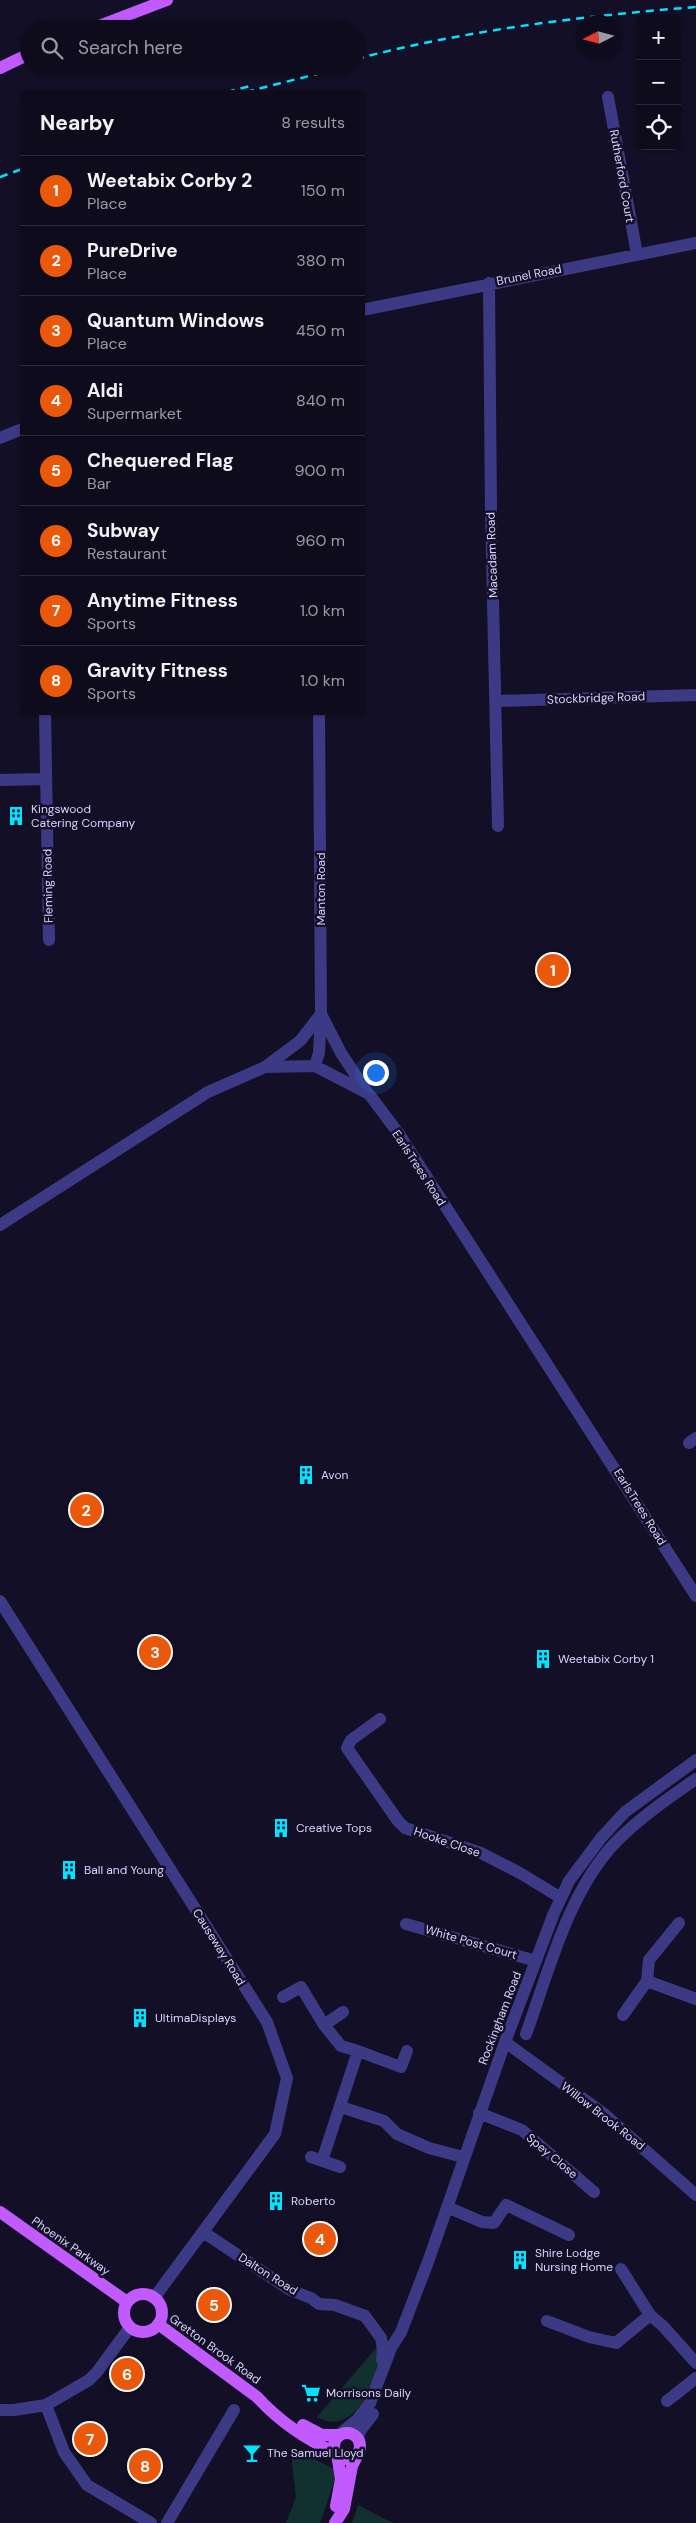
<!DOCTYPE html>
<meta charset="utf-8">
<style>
:root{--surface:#0e0b1c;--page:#171425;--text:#f1f3f6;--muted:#9b9ba3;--line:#2e2b3b;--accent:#ea580c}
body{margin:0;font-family:"DM Sans",sans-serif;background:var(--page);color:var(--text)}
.controls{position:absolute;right:15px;top:15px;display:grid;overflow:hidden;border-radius:8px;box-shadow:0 1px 4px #0004}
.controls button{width:45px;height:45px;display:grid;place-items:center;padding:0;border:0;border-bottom:1px solid var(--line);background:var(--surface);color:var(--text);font:25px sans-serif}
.compass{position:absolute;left:576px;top:15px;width:45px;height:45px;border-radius:50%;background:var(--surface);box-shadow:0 1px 4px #0004;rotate:264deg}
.you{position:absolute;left:375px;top:1072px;width:18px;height:18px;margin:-12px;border:4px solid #fff;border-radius:50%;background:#1a73e8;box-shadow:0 0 0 8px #1a73e833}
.badge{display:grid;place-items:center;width:32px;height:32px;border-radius:50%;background:var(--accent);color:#fff;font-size:16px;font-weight:700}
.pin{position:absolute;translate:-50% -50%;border:2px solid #fff;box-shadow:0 1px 5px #0006}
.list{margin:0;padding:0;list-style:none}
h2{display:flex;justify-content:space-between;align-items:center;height:65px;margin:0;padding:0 20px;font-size:21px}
h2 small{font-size:16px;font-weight:400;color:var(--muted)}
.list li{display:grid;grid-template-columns:32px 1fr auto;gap:15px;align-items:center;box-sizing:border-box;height:70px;padding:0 20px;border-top:1px solid var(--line)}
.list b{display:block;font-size:19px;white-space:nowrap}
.list p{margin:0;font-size:16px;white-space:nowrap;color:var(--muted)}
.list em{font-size:16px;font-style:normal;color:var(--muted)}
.icon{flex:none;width:28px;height:28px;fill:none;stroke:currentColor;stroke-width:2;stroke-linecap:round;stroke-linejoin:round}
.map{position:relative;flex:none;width:696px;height:2523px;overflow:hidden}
.search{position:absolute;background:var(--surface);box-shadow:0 1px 4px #0004;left:20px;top:20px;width:345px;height:55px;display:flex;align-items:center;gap:12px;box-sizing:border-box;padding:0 18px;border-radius:28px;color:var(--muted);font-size:19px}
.panel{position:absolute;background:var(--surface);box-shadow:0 1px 4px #0004;left:20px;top:90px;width:345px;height:625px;border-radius:8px}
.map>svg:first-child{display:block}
</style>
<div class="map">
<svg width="696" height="2523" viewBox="0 0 696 2523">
<rect width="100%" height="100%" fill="#130f26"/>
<path fill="#12302f" d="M 377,2347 C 378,2353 380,2361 378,2366 C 372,2394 349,2436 317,2417 Z
M 290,2447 L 338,2471 L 320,2523 L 286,2523 L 296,2497 Z
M 358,2505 L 393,2523 L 352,2523 Z"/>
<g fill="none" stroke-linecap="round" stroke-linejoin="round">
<path stroke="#3d3a85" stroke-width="12" d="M 608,97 L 637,254
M 489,283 L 491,511 L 498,826
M 362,310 L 696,243
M 0,438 L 22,429
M 496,701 L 696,695
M 45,712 L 49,940
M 0,780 L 45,779
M 315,1066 L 319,1053 L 321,1014 L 319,712
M 265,1067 L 300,1041 L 321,1014 L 341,1053 L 367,1092
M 0,1225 L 208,1092 L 265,1067 L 315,1066 L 369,1094 L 399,1134 L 696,1596
M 689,1443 L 696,1438
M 0,1601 L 267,2022 L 287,2078 L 275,2134 L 154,2298
M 380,1719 L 351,1740 L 347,1748 L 398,1821 L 405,1828 L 481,1853 L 520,1873 L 561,1898
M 406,1924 L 536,1961
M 647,1981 L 696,1999
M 283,1997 L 301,1987 L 324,2025 L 341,2046 L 358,2051 L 322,2161
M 623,2015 L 647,1981 L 649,1960 L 679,1923
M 324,2025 L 343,2012
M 526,2034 C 549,1971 567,1896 613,1845 C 638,1819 667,1799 696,1779
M 505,2042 L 603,2113 L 696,2195
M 358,2051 L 401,2067 L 407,2051
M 341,2107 L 384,2121 L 397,2134 L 429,2148 L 463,2157
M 479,2113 L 522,2130 L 594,2192
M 311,2157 L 340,2167
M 447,2207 L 482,2222 L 494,2223 L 506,2205 L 569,2235
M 203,2232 L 290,2290 L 311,2298 L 319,2304 L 335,2305 L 365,2316 L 381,2338 L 383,2349 L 382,2360
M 621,2269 L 650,2315
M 547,2321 L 589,2337 L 616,2343 L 650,2315 L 663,2326 L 696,2363
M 667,2401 L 696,2378
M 46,2405 L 64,2452 L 87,2485 L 151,2523
M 0,2410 L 14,2410 L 46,2405 L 89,2380 L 97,2372 L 130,2327
M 340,2434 L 357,2420 L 370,2403 L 391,2348 L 401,2332 L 428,2262 L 505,2042 L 554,1913 L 569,1881 L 601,1838 L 625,1812 L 696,1760
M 358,2438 L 360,2431 L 373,2414
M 167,2523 L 234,2410"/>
<path stroke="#c25bff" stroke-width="12" d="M 91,29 L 167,0
M 0,68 L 29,54
M 0,2212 L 127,2302
M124 2313a19 19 0 1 1 38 0a19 19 0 1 1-38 0Z
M 158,2324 L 257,2397 C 278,2420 307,2440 336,2453
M 303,2425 L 322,2435 L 338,2435
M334 2446a13 13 0 1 1 26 0a13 13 0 1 1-26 0Z
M 336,2506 L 341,2479 L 337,2454
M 335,2523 L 344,2509 L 352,2466 L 358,2454"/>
<path stroke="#00e5ff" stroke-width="2.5" stroke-dasharray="8 6" stroke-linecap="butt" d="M 356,59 C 467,30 582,16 696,7
M 227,92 L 254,85
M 246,92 L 348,66
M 0,177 L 22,169"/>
</g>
<defs>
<g id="building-bare" transform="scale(1.5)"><path d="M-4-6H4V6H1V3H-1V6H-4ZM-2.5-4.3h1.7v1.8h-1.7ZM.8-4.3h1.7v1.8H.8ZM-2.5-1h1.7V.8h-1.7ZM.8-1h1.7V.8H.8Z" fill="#00e5ff" stroke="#130f26" stroke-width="2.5" paint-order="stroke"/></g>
<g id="supermarket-bare" transform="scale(1.5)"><path d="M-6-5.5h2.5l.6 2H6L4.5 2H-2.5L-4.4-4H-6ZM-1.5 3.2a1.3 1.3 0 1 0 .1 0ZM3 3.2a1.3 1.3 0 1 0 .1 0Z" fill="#00e5ff" stroke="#130f26" stroke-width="2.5" paint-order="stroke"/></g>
<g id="bar-bare" transform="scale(1.5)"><path d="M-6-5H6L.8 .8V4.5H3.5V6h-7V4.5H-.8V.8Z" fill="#00e5ff" stroke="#130f26" stroke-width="2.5" paint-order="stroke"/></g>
</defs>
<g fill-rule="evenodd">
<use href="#building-bare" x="16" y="816"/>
<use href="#building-bare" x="306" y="1475"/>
<use href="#building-bare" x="543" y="1659"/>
<use href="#building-bare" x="281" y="1828"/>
<use href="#building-bare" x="69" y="1870"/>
<use href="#building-bare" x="140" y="2018"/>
<use href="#building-bare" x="276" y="2201"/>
<use href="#building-bare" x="520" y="2260"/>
<use href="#supermarket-bare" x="311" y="2393"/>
<use href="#bar-bare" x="252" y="2453"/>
</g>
<g text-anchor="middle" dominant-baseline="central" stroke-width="5" stroke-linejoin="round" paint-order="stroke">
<g font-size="12" fill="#d9d4ff" stroke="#130f26">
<text transform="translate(622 176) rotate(80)">Rutherford Court</text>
<text transform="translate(529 275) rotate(-11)">Brunel Road</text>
<text transform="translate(492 555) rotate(-92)">Macadam Road</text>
<text transform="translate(596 698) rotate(-2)">Stockbridge Road</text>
<text transform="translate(48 886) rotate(-91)">Fleming Road</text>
<text transform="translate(321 889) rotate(-90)">Manton Road</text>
<text transform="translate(419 1168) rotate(57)">EarlsTrees Road</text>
<text transform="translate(640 1507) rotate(58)">EarlsTrees Road</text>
<text transform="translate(447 1842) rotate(19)">Hooke Close</text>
<text transform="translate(471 1942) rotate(16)">White Post Court</text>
<text transform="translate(219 1947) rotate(58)">Causeway Road</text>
<text transform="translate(500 2018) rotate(-69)">Rockingham Road</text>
<text transform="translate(603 2116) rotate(38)">Willow Brook Road</text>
<text transform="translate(552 2156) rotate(40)">Spey Close</text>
<text transform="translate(71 2246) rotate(35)">Phoenix Parkway</text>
<text transform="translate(268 2274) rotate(32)">Dalton Road</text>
<text transform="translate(215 2349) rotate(36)">Gretton Brook Road</text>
</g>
<g font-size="12" fill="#d9d4ff" stroke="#130f26" text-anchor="start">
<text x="31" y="809">Kingswood<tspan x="31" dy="14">Catering Company</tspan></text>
<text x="321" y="1475">Avon</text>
<text x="558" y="1659">Weetabix Corby 1</text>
<text x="296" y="1828">Creative Tops</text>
<text x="84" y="1870">Ball and Young</text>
<text x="155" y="2018">UltimaDisplays</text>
<text x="291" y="2201">Roberto</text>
<text x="535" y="2253">Shire Lodge<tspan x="535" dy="14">Nursing Home</tspan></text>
<text x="326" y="2393">Morrisons Daily</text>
<text x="267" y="2453">The Samuel Lloyd</text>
</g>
</g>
</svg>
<div class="controls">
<button>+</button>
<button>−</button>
<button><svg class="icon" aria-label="locate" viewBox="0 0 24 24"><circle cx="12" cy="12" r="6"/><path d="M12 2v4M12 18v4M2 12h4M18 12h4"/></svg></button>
</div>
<svg class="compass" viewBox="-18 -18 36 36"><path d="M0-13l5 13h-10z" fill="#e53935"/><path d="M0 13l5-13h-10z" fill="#9b9ba3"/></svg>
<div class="you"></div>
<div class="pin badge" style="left:553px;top:970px">1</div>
<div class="pin badge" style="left:86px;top:1510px">2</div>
<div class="pin badge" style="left:155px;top:1652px">3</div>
<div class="pin badge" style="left:320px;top:2239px">4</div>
<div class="pin badge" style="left:214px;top:2305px">5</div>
<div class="pin badge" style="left:127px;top:2374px">6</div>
<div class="pin badge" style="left:90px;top:2439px">7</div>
<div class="pin badge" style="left:145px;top:2466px">8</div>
<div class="search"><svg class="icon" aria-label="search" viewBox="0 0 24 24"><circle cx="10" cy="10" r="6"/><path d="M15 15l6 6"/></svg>Search here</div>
<section class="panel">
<h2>Nearby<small>8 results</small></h2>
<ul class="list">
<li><span class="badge">1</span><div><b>Weetabix Corby 2</b><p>Place</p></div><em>150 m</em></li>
<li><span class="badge">2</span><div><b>PureDrive</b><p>Place</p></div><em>380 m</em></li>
<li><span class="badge">3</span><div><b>Quantum Windows</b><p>Place</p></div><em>450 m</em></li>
<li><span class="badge">4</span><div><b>Aldi</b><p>Supermarket</p></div><em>840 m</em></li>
<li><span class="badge">5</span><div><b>Chequered Flag</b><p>Bar</p></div><em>900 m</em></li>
<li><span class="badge">6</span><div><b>Subway</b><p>Restaurant</p></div><em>960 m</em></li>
<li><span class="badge">7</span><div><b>Anytime Fitness</b><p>Sports</p></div><em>1.0 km</em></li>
<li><span class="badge">8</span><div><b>Gravity Fitness</b><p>Sports</p></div><em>1.0 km</em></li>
</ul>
</section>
</div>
